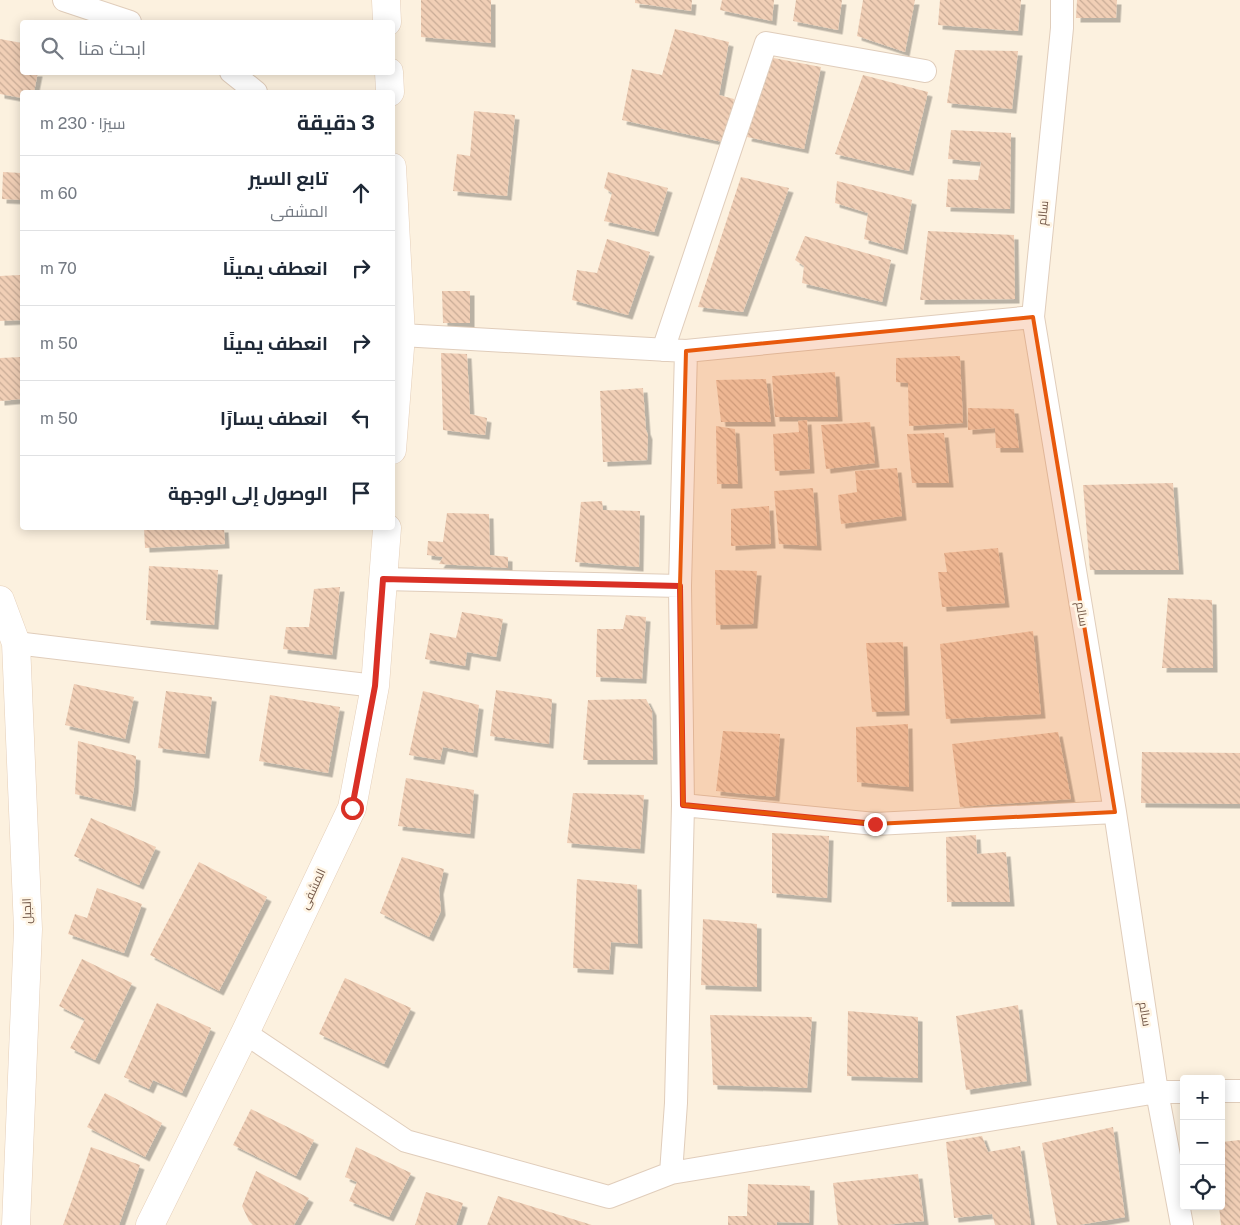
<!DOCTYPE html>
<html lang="ar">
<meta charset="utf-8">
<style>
:root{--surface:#fff;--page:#f6f6f7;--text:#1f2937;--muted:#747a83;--line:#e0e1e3}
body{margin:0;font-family:"Public Sans",Cairo,sans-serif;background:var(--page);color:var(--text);direction:rtl}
.controls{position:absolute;right:15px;bottom:15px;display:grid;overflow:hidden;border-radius:5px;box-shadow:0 2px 12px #0003}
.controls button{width:45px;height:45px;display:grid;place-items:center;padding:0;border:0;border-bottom:1px solid var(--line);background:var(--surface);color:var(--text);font:25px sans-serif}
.stop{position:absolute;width:15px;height:15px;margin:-11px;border:4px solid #d93025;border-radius:50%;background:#fff}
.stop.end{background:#d93025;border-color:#fff;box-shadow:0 1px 5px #0008}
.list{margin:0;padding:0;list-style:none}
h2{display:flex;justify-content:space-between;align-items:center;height:65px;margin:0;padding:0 20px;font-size:21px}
h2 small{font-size:16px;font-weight:400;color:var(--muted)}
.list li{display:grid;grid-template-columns:32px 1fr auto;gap:15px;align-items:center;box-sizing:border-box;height:75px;padding:0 20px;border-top:1px solid var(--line)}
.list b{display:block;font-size:19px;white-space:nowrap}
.list p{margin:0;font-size:16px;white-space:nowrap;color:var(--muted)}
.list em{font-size:16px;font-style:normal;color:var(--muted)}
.icon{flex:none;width:28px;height:28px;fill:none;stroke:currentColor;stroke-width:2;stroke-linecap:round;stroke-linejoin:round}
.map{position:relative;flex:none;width:1240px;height:1225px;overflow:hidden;direction:ltr}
.search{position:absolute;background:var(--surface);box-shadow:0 2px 12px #0003;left:20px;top:20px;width:375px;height:55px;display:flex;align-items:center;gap:12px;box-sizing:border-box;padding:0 18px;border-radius:5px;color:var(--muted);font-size:19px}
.panel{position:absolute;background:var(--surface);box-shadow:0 2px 12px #0003;left:20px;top:90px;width:375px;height:440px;border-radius:5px;direction:rtl}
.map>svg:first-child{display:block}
</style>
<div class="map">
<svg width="1240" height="1225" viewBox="0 0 1240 1225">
<defs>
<pattern id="building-back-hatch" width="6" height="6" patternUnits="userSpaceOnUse" patternTransform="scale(1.25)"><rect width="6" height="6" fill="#f1cfb6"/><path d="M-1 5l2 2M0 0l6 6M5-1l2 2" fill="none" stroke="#c8ab96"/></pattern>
<filter id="shadow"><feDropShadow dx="4.5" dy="4.5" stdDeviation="0" flood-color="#0004"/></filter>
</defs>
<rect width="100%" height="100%" fill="#fcf1df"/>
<path fill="url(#building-back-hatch)" filter="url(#shadow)" d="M 421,0 L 491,0 L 491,43 L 421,37 Z
M 635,0 L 692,0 L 691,11 L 635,3 Z
M 722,0 L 774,0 L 772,21 L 720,10 Z
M 796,0 L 842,0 L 838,30 L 793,21 Z
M 863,0 L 915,0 L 905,52 L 857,36 Z
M 940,0 L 1021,0 L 1018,31 L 938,25 Z
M 1077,0 L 1117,0 L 1116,18 L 1076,18 Z
M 675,29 L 729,42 L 719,95 L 734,99 L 727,143 L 622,120 L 632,69 L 662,75 Z
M 0,39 L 22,43 L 22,72 L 38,72 L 34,92 L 22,92 L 22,98 L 0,94 Z
M 955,50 L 1018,51 L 1012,109 L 947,103 Z
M 768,57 L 821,67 L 804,149 L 747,137 Z
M 863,75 L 928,92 L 909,171 L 835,154 Z
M 474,111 L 515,115 L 507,196 L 453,191 L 457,154 L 470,156 Z
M 951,130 L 1011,133 L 1010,209 L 946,207 L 948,179 L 978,180 L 981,162 L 948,159 Z
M 3,172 L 21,173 L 20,183 L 22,183 L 22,200 L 2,199 Z
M 608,172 L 668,188 L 654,232 L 604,221 L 612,193 L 604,188 Z
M 741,177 L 789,188 L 743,312 L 698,307 Z
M 837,181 L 912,200 L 903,250 L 864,239 L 868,213 L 835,203 Z
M 928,231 L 1014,235 L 1015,299 L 920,300 Z
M 805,236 L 891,260 L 882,302 L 802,283 L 804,266 L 795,260 Z
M 607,239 L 650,252 L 628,315 L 572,300 L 577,270 L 597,273 Z
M 20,275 L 21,320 L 0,321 L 0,276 Z
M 442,291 L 470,291 L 470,323 L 443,323 Z
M 441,353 L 467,354 L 470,414 L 487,418 L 485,435 L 443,430 Z
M 960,356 L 963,423 L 909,426 L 908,383 L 896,382 L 896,358 Z
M 22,357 L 22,399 L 0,401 L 0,358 Z
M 835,372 L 838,417 L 775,417 L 772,376 Z
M 766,379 L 771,422 L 721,422 L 716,380 Z
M 643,388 L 646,430 L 648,435 L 647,460 L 603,462 L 600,391 Z
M 968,408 L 1014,409 L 1019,448 L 996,448 L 995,428 L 968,430 Z
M 807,420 L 810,469 L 775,471 L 773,434 L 799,432 L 798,421 Z
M 870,422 L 875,463 L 826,469 L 821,425 Z
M 716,426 L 735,429 L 738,484 L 717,484 Z
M 944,433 L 949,483 L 912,483 L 907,434 Z
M 897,468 L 902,516 L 841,524 L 838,495 L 857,492 L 855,471 Z
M 1173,483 L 1179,570 L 1090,570 L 1083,485 Z
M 813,488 L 817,546 L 779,544 L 774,491 Z
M 602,501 L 603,510 L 640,511 L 639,567 L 575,562 L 581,502 Z
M 769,506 L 771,544 L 731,546 L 731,509 Z
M 447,513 L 489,514 L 490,555 L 508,557 L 508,568 L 439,564 L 443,557 L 427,555 L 428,541 L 443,542 Z
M 144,528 L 224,528 L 225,544 L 145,548 Z
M 998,548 L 1005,603 L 942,607 L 938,572 L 947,572 L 944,553 Z
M 149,566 L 218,570 L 214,625 L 146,620 Z
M 715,570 L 757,571 L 753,624 L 716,625 Z
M 340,587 L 332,655 L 283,649 L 286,627 L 309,627 L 314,589 Z
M 1168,598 L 1212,600 L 1213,668 L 1162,668 Z
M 462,612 L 503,619 L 496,657 L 467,652 L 465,666 L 425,659 L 430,633 L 456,638 Z
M 626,615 L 646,617 L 642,679 L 596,677 L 597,629 L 623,629 Z
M 1033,631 L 1041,714 L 946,719 L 940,644 Z
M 903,642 L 905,711 L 872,712 L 866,643 Z
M 74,684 L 134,697 L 125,739 L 65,725 Z
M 496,690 L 552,699 L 549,744 L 490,736 Z
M 166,691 L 212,697 L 205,754 L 158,748 Z
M 423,691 L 479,705 L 473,753 L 443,747 L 440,760 L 409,755 Z
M 270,695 L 340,707 L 328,773 L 259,761 Z
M 646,699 L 652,711 L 653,760 L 583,760 L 588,700 Z
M 908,724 L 909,787 L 857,782 L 856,727 Z
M 723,731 L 780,734 L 775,797 L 716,791 Z
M 1058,732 L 1071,799 L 960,807 L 952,744 Z
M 78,741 L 136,756 L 134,788 L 131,807 L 75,794 Z
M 1142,752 L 1240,753 L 1240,804 L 1141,803 Z
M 406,778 L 474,790 L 470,834 L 398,826 Z
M 573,793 L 644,795 L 640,849 L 567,843 Z
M 91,818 L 156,847 L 139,885 L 74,856 Z
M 772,833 L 829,836 L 827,898 L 772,893 Z
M 976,835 L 977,854 L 1006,852 L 1010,902 L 947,902 L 946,837 Z
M 402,857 L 444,869 L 439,890 L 441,911 L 429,937 L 380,913 Z
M 199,862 L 267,897 L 219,991 L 150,955 Z
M 577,879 L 637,885 L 638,944 L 611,942 L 609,970 L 573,968 Z
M 97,888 L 142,904 L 124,953 L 68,934 L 75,914 L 87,918 Z
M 703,919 L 757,924 L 757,987 L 701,985 Z
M 82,959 L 132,983 L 95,1060 L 70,1048 L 85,1019 L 59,1006 Z
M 345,978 L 411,1008 L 384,1064 L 319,1034 Z
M 157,1003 L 211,1028 L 182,1093 L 153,1080 L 149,1089 L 124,1077 Z
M 1018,1005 L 1027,1081 L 966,1090 L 956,1016 Z
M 848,1011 L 918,1017 L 918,1078 L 847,1076 Z
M 710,1015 L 812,1017 L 807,1088 L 713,1085 Z
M 105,1093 L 162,1123 L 145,1157 L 87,1127 Z
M 251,1109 L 314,1140 L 296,1176 L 233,1145 Z
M 1113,1127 L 1125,1217 L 1079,1225 L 1057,1225 L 1042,1143 Z
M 982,1136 L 988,1152 L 1020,1146 L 1031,1225 L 995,1225 L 992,1214 L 954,1218 L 946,1142 Z
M 1240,1140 L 1240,1225 L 1221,1225 L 1219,1206 L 1221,1206 L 1221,1142 Z
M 91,1147 L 140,1165 L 119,1225 L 63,1225 Z
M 356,1147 L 411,1173 L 389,1217 L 349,1201 L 357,1182 L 345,1177 Z
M 256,1171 L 309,1198 L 294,1225 L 253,1225 L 249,1221 L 242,1206 Z
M 918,1174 L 924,1221 L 885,1225 L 838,1225 L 833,1183 Z
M 748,1184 L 810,1186 L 809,1223 L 777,1222 L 777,1225 L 728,1225 L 728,1216 L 747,1216 Z
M 426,1192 L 463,1203 L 456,1225 L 415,1225 Z
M 498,1196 L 592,1225 L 487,1225 Z"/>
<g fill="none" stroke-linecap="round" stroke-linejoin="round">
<g stroke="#e0cdbb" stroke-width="24">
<path id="street" d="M 64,0 L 130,22
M 1062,0 L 1062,28 L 1033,317 L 1115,812 L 1157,1092 L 1182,1225
M 231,72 L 256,92
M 401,335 L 686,351 L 1033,317
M 663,350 L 766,43 L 925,71
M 383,579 L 680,586
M 16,643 L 375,686
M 683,805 L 875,824 L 1115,812
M 245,1033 L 406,1141 L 609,1197 L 671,1173 L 1157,1092 L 1184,1092
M 1221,1091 L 1240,1091
M 671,1173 L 676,1103 L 683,805 L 680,586 L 686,351"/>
</g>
<g stroke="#e5cfb9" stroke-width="29">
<path id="secondary" d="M 386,0 L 387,22
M 389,72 L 390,92
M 392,167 L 401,335 L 392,450
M 0,600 L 16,643 L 28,929 L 16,1225
M 150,1225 L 245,1033 L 352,808 L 375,686 L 387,528"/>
</g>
<use href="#street" stroke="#fff" stroke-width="22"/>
<use href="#secondary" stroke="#fff" stroke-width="28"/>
</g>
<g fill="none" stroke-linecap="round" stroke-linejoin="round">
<path stroke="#d93025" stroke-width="6" d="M 352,808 L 375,686 L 383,579 L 680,586 L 683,805 L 875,824"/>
</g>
<path fill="#e8590c" fill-opacity="0.2" stroke="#e8590c" stroke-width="4" stroke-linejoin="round" d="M 1033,317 L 1115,812 L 875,824 L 683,805 L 680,586 L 686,351 Z"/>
<g text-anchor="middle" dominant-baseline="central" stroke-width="5" stroke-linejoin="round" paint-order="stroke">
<g font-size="12" fill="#725747" stroke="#fff5e5">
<text transform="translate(1043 213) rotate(-84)">سالم</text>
<text transform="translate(1082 614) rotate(81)">سالم</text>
<text transform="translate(313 889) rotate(-65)">المشفى</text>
<text transform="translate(27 911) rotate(-92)">الجبل</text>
<text transform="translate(1145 1014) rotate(81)">سالم</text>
</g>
</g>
</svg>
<div class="controls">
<button>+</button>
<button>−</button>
<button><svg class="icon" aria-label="locate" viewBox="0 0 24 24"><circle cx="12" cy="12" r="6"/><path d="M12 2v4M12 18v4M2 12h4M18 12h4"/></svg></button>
</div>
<div class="stop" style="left:352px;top:808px"></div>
<div class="stop end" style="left:875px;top:824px"></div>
<div class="search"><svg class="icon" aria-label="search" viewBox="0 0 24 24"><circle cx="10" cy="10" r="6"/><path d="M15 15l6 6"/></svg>ابحث هنا</div>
<section class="panel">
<h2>3 دقيقة<small>سيرًا · 230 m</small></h2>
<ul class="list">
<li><svg class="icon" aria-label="ahead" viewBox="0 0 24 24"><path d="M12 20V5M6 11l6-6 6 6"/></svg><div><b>تابع السير</b><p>المشفى</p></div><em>60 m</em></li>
<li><svg class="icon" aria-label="right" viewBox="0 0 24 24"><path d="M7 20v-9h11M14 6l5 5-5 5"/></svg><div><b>انعطف يمينًا</b></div><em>70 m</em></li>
<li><svg class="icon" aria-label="right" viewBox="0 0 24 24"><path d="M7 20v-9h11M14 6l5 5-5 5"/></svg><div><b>انعطف يمينًا</b></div><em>50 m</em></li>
<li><svg class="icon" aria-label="left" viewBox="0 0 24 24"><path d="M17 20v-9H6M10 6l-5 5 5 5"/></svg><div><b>انعطف يسارًا</b></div><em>50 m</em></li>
<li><svg class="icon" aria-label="arrive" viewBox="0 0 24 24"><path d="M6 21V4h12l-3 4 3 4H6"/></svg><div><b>الوصول إلى الوجهة</b></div></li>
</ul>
</section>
</div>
